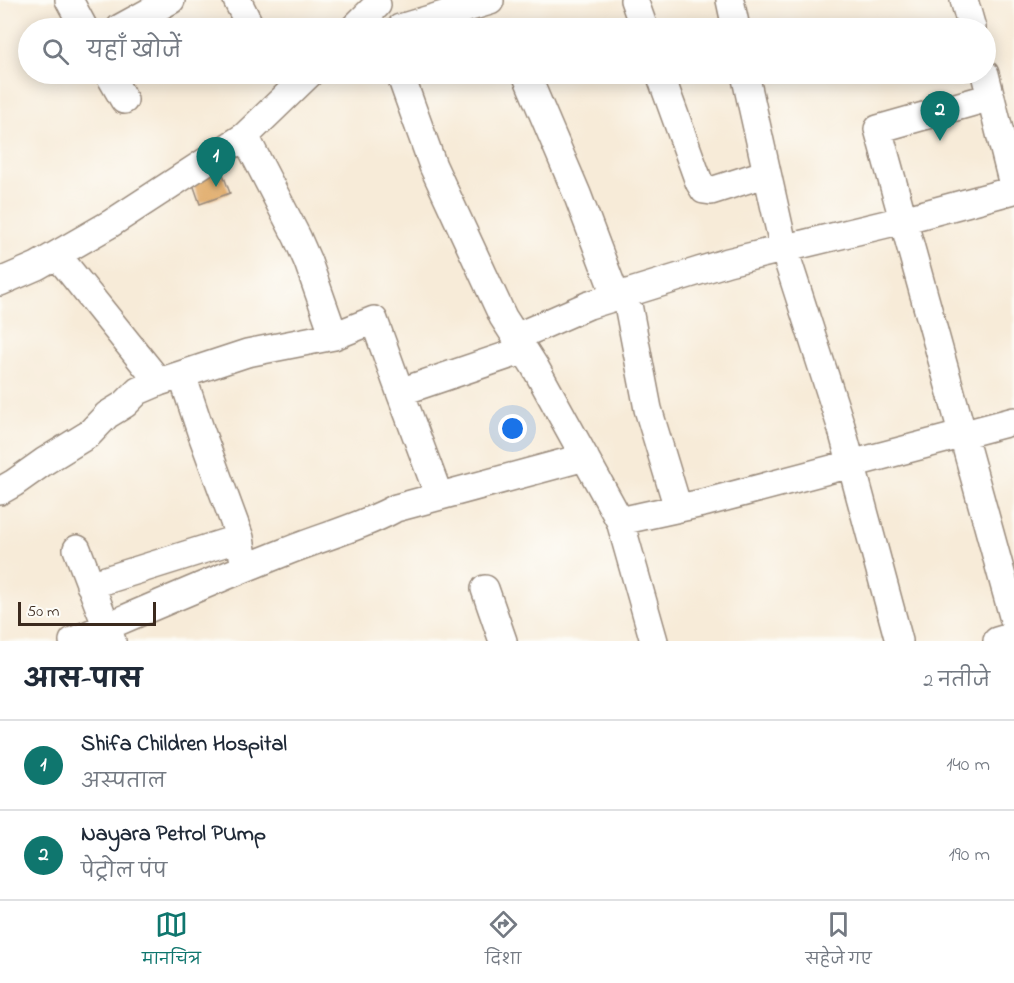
<!DOCTYPE html>
<html lang="hi">
<meta charset="utf-8">
<style>
:root{--surface:#fff;--page:#f6f6f7;--text:#1f2937;--muted:#747a83;--line:#e0e1e3;--accent:#0f766e}
body{margin:0;font-family:"Indie Flower","Playpen Sans Deva",sans-serif;background:var(--page);color:var(--text)}
.scale{position:absolute;left:18px;bottom:15px;width:138px;box-sizing:border-box;padding-left:6px;border:3px solid #3b2a1e;border-top:0;font-size:16px;line-height:21px;white-space:nowrap;color:#3b2a1e;-webkit-text-stroke:4px #fdfcf7;paint-order:stroke}
.you{position:absolute;left:513px;top:429px;width:21px;height:21px;margin:-15px;border:4px solid #fff;border-radius:50%;background:#1a73e8;box-shadow:0 0 0 9px #1a73e833}
.badge{display:grid;place-items:center;width:39px;height:39px;border-radius:50%;background:var(--accent);color:#fff;font-size:20px;font-weight:700}
.pin{position:absolute;translate:-50% -50px;filter:drop-shadow(0 2px 3px #0008)}
.pin::after{content:'';position:absolute;top:32px;width:21px;height:18px;background:inherit;clip-path:polygon(0 0,100% 0,50% 100%)}
.list{margin:0;padding:0;list-style:none}
h2{display:flex;justify-content:space-between;align-items:center;height:78px;margin:0;padding:0 24px;font-size:26px}
h2 small{font-size:20px;font-weight:400;color:var(--muted)}
.list li{display:grid;grid-template-columns:39px 1fr auto;gap:18px;align-items:center;box-sizing:border-box;height:90px;padding:0 24px;border-top:2px solid var(--line)}
.list b{display:block;font-size:22px;white-space:nowrap}
.list p{margin:0;font-size:20px;white-space:nowrap;color:var(--muted)}
.list em{font-size:20px;font-style:normal;color:var(--muted)}
.icon{flex:none;width:33px;height:33px;fill:none;stroke:currentColor;stroke-width:2;stroke-linecap:round;stroke-linejoin:round}
.map{position:relative;flex:none;width:1014px;height:641px;overflow:hidden}
.search{position:absolute;background:var(--surface);box-shadow:0 3px 15px #0003;left:18px;right:18px;top:18px;height:66px;display:flex;align-items:center;gap:15px;box-sizing:border-box;padding:0 21px;border-radius:33px;color:var(--muted);font-size:22px}
.sheet{height:258px;background:var(--surface)}
nav{display:flex;justify-content:space-around;align-items:center;box-sizing:border-box;height:84px;border-top:2px solid var(--line);background:var(--surface);font-size:16px;color:var(--muted)}
nav a{display:grid;justify-items:center;gap:3px}
nav .on{color:var(--accent)}
.map>svg:first-child{display:block}
</style>
<div class="map">
<svg width="1014" height="641" viewBox="0 0 1014 641">
<rect width="100%" height="100%" fill="#fdfcf7"/>
<filter id="ink" filterUnits="userSpaceOnUse"><feTurbulence type="fractalNoise" baseFrequency=".0167" numOctaves="2"/><feDisplacementMap in="SourceGraphic" scale="12" xChannelSelector="R" yChannelSelector="G"/><feConvolveMatrix kernelMatrix="1 2 1 2 8 2 1 2 1" color-interpolation-filters="sRGB"/></filter>
<filter id="wash" filterUnits="userSpaceOnUse"><feTurbulence type="fractalNoise" baseFrequency=".008" numOctaves="4" result="noise"/><feDisplacementMap in="SourceGraphic" scale="24" xChannelSelector="R" yChannelSelector="G"/><feGaussianBlur stdDeviation="1.35" result="paint"/><feColorMatrix in="noise" values="0 0 0 0 0 0 0 0 0 0 0 0 0 0 0 0 0 1.4 0 .05"/><feComposite in="paint" operator="in"/></filter>
<g filter="url(#wash)">
<rect width="100%" height="100%" fill="#f7ebd8"/>
<g id="blocks">
<path fill="#e1ad6d" d="M 218,161 L 230,193 L 200,204 L 193,184 L 201,181 L 196,169 Z"/>
</g>
</g>
<g filter="url(#ink)">
<use href="#blocks" fill-opacity="0" stroke="#998a7b" stroke-width="1.5"/>
<g fill="none" stroke-linecap="round" stroke-linejoin="round">
<g stroke="#998a7b" stroke-width="30">
<path id="minor" d="M 69,0 L 84,28
M 237,0 L 251,28
M 634,0 L 644,28
M 730,0 L 736,28
M 964,0 L 972,28
M 120,28 L 171,0
M 354,28 L 377,5
M 400,28 L 490,1
M 109,74 L 124,100
M 400,74 L 433,166 L 503,317 L 535,367 L 620,521 L 654,641
M 526,74 L 577,194 L 616,297
M 660,74 L 699,182 L 704,190 L 711,191 L 767,173
M 745,74 L 784,249 L 841,426 L 899,641
M 985,74 L 1014,189
M 991,97 L 878,129 L 1014,620
M 245,136 L 297,237 L 308,262 L 334,336
M 57,255 L 159,382 L 247,353 L 334,336 L 374,320 L 400,392 L 524,350
M 0,282 L 37,266 L 110,224 L 245,136 L 309,74
M 626,294 L 648,409 L 678,508
M 516,337 L 589,305 L 728,262 L 903,220 L 1014,190
M 182,375 L 201,432 L 240,538 L 245,568
M 400,392 L 439,496
M 0,491 L 14,483 L 45,461 L 89,434 L 107,415 L 125,404 L 138,391 L 159,382
M 620,521 L 707,502 L 1014,421
M 77,549 L 112,641
M 90,585 L 240,538
M 485,589 L 503,641
M 73,641 C 143,611 214,580 285,552 C 322,537 361,527 396,508 L 585,457
M 997,641 L 1014,636"/>
</g>
<use href="#minor" stroke="#fff" stroke-width="27"/>
</g>
</g>
</svg>
<div class="scale">50 m</div>
<div class="you"></div>
<div class="pin badge" style="left:216px;top:187px">1</div>
<div class="pin badge" style="left:940px;top:141px">2</div>
<div class="search"><svg class="icon" aria-label="search" viewBox="0 0 24 24"><circle cx="10" cy="10" r="6"/><path d="M15 15l6 6"/></svg>यहाँ खोजें</div>
</div>
<section class="sheet">
<h2>आस-पास<small>2 नतीजे</small></h2>
<ul class="list">
<li><span class="badge">1</span><div><b>Shifa Children Hospital</b><p>अस्पताल</p></div><em>140 m</em></li>
<li><span class="badge">2</span><div><b>Nayara Petrol PUmp</b><p>पेट्रोल पंप</p></div><em>190 m</em></li>
</ul>
</section>
<nav>
<a class="on"><svg class="icon" aria-label="map" viewBox="0 0 24 24"><path d="M3 6l6-2 6 2 6-2v14l-6 2-6-2-6 2zM9 4v14M15 6v14"/></svg>मानचित्र</a>
<a><svg class="icon" aria-label="directions" viewBox="0 0 24 24"><path d="M12 3l9 9-9 9-9-9zM9 14v-3h6M13 9l2 2-2 2"/></svg>दिशा</a>
<a><svg class="icon" aria-label="saved" viewBox="0 0 24 24"><path d="M7 4h10v16l-5-4-5 4z"/></svg>सहेजे गए</a>
</nav>
